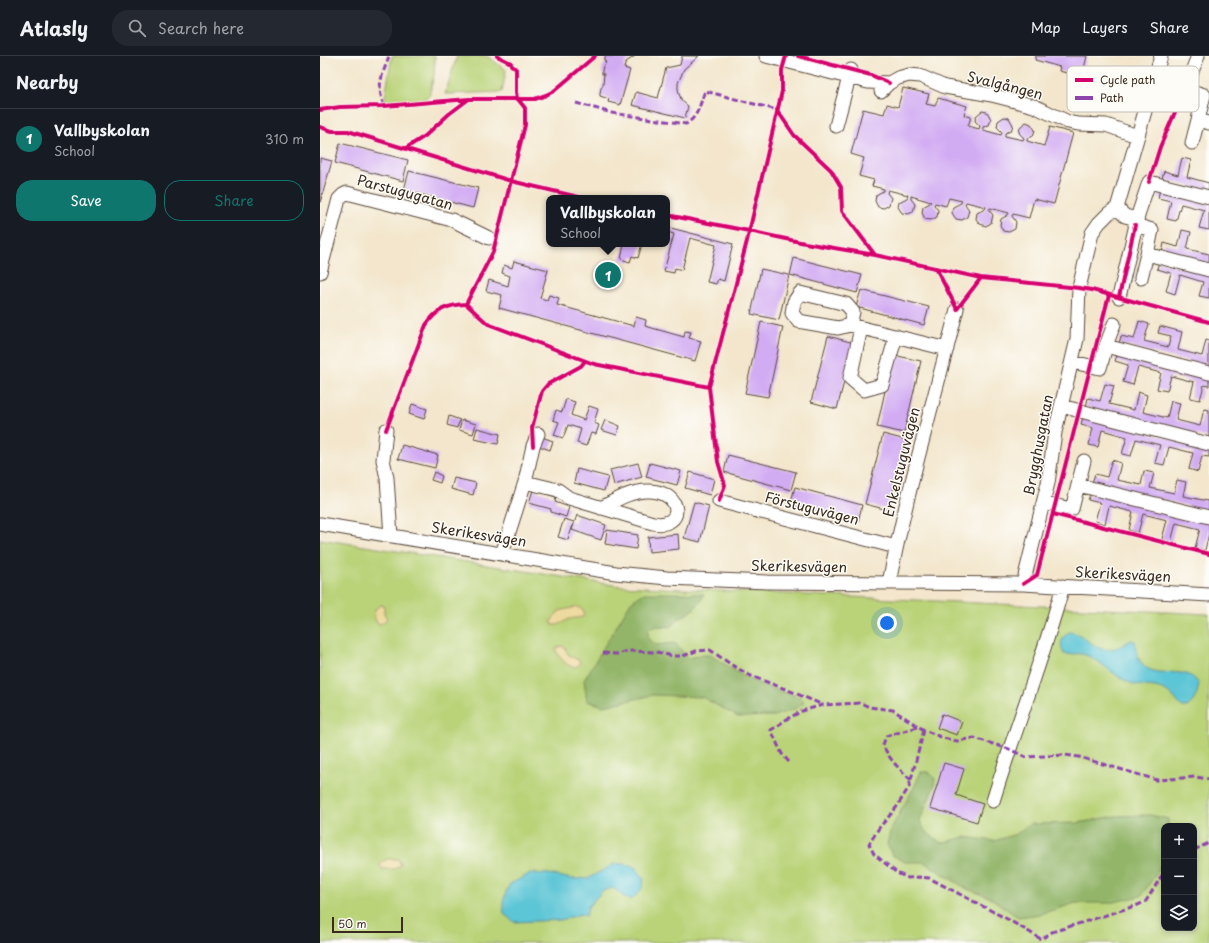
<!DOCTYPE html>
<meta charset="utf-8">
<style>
:root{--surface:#171b24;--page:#242831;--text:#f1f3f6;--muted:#9ea1a6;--line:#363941;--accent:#0f766e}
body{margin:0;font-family:"Playpen Sans",sans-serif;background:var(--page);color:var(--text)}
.controls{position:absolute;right:12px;bottom:12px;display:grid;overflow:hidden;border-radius:8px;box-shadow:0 2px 6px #0003}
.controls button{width:36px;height:36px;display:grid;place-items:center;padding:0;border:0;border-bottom:1px solid var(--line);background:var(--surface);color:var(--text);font:20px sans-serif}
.scale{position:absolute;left:12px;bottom:10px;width:71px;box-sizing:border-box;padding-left:4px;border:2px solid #3b2a1e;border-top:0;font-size:11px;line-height:14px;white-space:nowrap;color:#3b2a1e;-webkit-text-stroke:3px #fdfcf7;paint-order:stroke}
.you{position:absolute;left:567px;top:567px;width:14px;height:14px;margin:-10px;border:3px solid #fff;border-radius:50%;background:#1a73e8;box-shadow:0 0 0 6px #1a73e833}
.badge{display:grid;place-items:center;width:26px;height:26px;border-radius:50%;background:var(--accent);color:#fff;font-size:13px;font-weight:700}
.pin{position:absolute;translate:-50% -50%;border:2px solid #fff;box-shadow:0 1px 4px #0006}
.popup{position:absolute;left:226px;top:139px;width:124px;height:52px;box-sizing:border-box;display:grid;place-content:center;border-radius:8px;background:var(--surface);filter:drop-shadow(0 1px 3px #0005);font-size:13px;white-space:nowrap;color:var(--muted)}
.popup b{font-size:15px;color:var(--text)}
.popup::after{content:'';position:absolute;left:50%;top:100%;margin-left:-8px;border:8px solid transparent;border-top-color:var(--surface)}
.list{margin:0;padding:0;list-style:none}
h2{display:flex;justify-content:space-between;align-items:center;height:52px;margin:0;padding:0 16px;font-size:17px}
h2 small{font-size:13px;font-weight:400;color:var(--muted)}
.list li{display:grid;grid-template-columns:26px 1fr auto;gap:12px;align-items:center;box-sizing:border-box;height:60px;padding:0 16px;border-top:1px solid var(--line)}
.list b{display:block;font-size:15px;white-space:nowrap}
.list p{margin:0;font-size:13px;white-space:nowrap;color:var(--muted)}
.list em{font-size:13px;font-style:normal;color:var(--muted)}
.actions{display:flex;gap:8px;padding:12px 16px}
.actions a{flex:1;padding:9px 0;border:1px solid var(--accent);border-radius:16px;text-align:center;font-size:14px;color:var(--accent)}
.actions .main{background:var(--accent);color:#fff}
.icon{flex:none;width:22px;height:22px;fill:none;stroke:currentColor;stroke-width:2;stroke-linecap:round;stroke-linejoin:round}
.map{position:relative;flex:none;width:889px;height:887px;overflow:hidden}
header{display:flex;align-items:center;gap:24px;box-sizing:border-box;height:56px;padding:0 20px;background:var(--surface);border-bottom:1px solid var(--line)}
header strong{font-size:19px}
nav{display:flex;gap:22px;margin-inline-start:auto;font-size:14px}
.search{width:280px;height:36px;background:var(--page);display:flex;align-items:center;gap:10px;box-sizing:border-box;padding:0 14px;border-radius:16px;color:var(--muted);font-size:15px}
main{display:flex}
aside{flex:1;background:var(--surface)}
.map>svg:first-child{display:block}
</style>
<header>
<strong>Atlasly</strong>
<div class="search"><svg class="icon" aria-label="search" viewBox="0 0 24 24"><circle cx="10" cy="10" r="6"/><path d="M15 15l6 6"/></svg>Search here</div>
<nav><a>Map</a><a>Layers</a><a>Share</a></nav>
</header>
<main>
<aside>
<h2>Nearby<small></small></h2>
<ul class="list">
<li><span class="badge">1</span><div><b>Vallbyskolan</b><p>School</p></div><em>310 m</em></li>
</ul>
<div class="actions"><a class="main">Save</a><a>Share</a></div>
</aside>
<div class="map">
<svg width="889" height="887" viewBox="0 0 889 887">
<rect width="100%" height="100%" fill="#fdfcf7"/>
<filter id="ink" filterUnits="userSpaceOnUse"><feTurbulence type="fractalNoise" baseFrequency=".025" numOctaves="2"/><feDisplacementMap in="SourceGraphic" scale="8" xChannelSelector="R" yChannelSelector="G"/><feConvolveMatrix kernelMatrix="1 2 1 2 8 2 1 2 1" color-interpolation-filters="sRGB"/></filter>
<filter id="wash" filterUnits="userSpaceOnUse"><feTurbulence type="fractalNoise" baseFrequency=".012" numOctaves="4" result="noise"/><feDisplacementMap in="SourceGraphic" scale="16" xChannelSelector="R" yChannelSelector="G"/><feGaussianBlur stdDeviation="0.9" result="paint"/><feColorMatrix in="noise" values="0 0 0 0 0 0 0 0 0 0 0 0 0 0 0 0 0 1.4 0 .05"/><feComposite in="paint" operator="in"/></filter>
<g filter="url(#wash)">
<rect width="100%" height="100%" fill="#f3e6cc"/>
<path fill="#bad379" stroke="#7a7e4c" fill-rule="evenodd" d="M 72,0 L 115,0 L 114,19 L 109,40 L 102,44 L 64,47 Z
M 137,0 L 167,0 L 186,14 L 182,36 L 125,38 Z
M 0,483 L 300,530 L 889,558 L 889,887 L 0,887 ZM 844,770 L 874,770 L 874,872 L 844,872 Z"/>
<path fill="#93b569" stroke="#677044" d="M 324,537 L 354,537 L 384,538 L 380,546 L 372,555 L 360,562 L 350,571 L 337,570 L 328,573 L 328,583 L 336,589 L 355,587 L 368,602 L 381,599 L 390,599 L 428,623 L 453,633 L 480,641 L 484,647 L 477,652 L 454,660 L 418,661 L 382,641 L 333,639 L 284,650 L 267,645 L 264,624 L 311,546 Z
M 601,716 L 609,716 L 615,723 L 614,730 L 600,765 L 605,775 L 621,787 L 645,781 L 674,785 L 696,778 L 710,768 L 758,767 L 795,760 L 830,759 L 848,763 L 848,770 L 844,770 L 844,802 L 839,814 L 821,840 L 789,847 L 756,847 L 720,858 L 698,861 L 669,841 L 647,833 L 604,806 L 585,806 L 572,799 L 567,788 L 571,773 L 594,731 Z"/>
<path fill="#eeda9e" stroke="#94825e" d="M 62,549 L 64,550 L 64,557 L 67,563 L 61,568 L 57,567 L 54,561 C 54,554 56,551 62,549 Z
M 256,551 L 263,553 L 264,557 L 263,561 L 249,563 L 238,569 L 233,569 L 231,565 L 239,555 Z
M 241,590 L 244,591 L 249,599 L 260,605 L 260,608 C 252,617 238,602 236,594 L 238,591 Z
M 68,803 L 78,803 L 81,809 L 74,813 L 62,813 L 60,810 C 61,806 64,804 68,803 Z"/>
<path fill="#5bc5d6" stroke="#4b787a" d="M 749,576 C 765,576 773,597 792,593 C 799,592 805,587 812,584 L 815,585 C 816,590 816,596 818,601 C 831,630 864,604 879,628 C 877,639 875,645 867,651 L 862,651 C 856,645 852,637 844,634 C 833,628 819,632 808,626 C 791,618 780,603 763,598 C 756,597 750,599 744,598 C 739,589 741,582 749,576 Z
M 294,808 C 301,808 307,807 314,811 C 317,812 318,815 320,817 C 329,828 319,838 310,844 L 303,840 L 293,832 L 282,835 L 268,851 L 266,860 L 261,858 L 241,864 L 194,866 L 184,858 L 183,847 L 186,836 L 190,828 L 211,817 L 229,818 L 252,823 L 269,822 Z"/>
<g id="blocks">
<path fill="#d2acf3" d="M 286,0 L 315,0 L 306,6 L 304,12 L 310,14 L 300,49 L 288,46 L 289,43 L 280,40 L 280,37 L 281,32 L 283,29 L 284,18 L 282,18 L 282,15 L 283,10 L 286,7 L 284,4 Z
M 362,0 L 379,0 L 364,13 L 358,27 L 358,33 L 359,38 L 362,45 L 368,50 L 365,62 L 312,49 L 316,36 L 338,42 L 346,12 L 360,9 Z
M 716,0 L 767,0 L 762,21 L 739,15 L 740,11 L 715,4 Z
M 583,32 L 609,38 L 606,48 L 615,50 L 618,42 L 647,50 L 644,59 L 651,61 L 648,70 L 659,73 L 660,70 L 655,65 L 656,60 L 662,55 L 667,56 L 671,63 L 669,69 L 663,71 L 663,74 L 681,79 L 682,76 L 677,71 L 678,65 L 684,61 L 689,62 L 693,69 L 691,75 L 685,77 L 685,80 L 703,84 L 704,82 L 699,77 L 700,71 L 706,66 L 711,68 L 715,74 L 713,80 L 707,83 L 707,85 L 724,90 L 730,71 L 753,77 L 734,148 L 714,143 L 709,162 L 693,158 L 692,160 L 696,166 L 695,173 L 689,176 L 683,175 L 680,169 L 681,163 L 688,159 L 689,157 L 670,152 L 669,154 L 673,159 L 671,167 L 666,170 L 660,168 L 656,163 L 657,157 L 665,153 L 666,151 L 646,146 L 645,148 L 649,154 L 647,161 L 642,164 L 636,163 L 632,157 L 633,151 L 641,147 L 642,145 L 629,142 L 626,150 L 615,147 L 614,149 L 618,154 L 617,161 L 611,164 L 605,163 L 602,157 L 603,151 L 610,147 L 611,146 L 591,140 L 591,143 L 595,148 L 593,156 L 588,158 L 582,157 L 578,151 L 579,146 L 587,142 L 588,139 L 568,134 L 567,137 L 571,142 L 569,149 L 564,152 L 558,151 L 555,145 L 556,139 L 563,135 L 564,133 L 552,130 L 554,124 L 539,120 L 544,102 L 531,98 L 543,53 L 564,58 L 567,48 L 578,51 Z
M 20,87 L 88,104 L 83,125 L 15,107 Z
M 0,102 L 12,105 L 0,147 Z
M 862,102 L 871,104 L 867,121 L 889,127 L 889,135 L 842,123 L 844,115 L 858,119 Z
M 89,115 L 158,132 L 153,152 L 84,134 Z
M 840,133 L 889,146 L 889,174 L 879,172 L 884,154 L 861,148 L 856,165 L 847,163 L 851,145 L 838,142 Z
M 347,171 L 413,188 L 404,225 L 398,223 L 396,228 L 387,226 L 396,189 L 370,182 L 362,214 L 355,212 L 354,217 L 344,215 L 354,178 L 347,176 Z
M 862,174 L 871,176 L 867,193 L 889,198 L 889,208 L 842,197 L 844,187 L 858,191 Z
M 304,188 L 322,188 L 318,202 L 312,200 L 310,206 L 301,203 Z
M 474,202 L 542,219 L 537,237 L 470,219 Z
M 194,205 L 228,214 L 220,242 L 227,244 L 229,239 L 239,242 L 237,249 L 314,270 L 316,261 L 326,264 L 325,270 L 364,281 L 365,275 L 371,276 L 369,282 L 381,285 L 375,305 L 179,252 L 182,239 L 166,235 L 169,224 L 188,230 L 190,220 L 182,217 L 184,209 L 192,212 Z
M 839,205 L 889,218 L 889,242 L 879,240 L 883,226 L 860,219 L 855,238 L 846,235 L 851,217 L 837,213 Z
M 441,213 L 469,219 L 459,264 L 431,258 Z
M 541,234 L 609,251 L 604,269 L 536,251 Z
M 819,265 L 829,268 L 824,285 L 848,291 L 851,280 L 838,277 L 840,270 L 862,276 L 858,294 L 882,300 L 886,284 L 889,285 L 889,311 L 799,288 L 801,280 L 814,283 Z
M 441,266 L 463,271 L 448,341 L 425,337 Z
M 508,280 L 534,287 L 517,353 L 491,346 Z
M 798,297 L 889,322 L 889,330 L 884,329 L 880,344 L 870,342 L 874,326 L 851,320 L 847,335 L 837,333 L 841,317 L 818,311 L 813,329 L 803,326 L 808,309 L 795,305 Z
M 573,299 L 601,305 L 584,377 L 557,371 Z
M 785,328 L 794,330 L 789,348 L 814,354 L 818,336 L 827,339 L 823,356 L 847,362 L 851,345 L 860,347 L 856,364 L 880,370 L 884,353 L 889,354 L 889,382 L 766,351 L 768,342 L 780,345 Z
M 246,343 L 255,346 L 251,359 L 264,364 L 269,350 L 278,353 L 274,367 L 279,369 L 276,378 L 271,377 L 266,390 L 257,387 L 261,373 L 248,369 L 243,382 L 234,379 L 239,366 L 233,364 L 236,354 L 242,356 Z
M 92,348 L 107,353 L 104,363 L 89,358 Z
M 129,360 L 140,364 L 137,372 L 127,369 Z
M 763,360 L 889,392 L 889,401 L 882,400 L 878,416 L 869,413 L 873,397 L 849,391 L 844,409 L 835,407 L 840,389 L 816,383 L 811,400 L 802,398 L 807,381 L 782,374 L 778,391 L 769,389 L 773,372 L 761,369 Z
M 142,364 L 156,368 L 153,378 L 139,374 Z
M 285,364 L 300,370 L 297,379 L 281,374 Z
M 157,372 L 180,378 L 178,388 L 154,383 Z
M 563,378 L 586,384 L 568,454 L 545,448 Z
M 219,380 L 233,385 L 230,394 L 216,389 Z
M 82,389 L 118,399 L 115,412 L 78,403 Z
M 408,399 L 476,416 L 471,434 L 404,416 Z
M 792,404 L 801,407 L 797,424 L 821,429 L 824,415 L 834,417 L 830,432 L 854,437 L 857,424 L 866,426 L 863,440 L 888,445 L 889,442 L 889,455 L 772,427 L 775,418 L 787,421 Z
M 318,407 L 322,421 L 294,429 L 290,414 Z
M 330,407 L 361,415 L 357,429 L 326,421 Z
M 257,413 L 288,421 L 284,435 L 254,427 Z
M 114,416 L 122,420 L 120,427 L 111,424 Z
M 370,416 L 394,423 L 390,439 L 365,432 Z
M 134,422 L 156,427 L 153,439 L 131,433 Z
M 475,431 L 542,449 L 538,466 L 470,449 Z
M 213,434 L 236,441 L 235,446 L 249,451 L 246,461 L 231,456 L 231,453 L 209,447 Z
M 771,436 L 889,467 L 889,477 L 885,494 L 875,492 L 880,473 L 856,467 L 851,486 L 842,483 L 847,464 L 823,458 L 818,477 L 809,474 L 813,456 L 789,450 L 785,468 L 775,465 L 780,447 L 768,444 Z
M 374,446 L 389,450 L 380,486 L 364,482 Z
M 257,459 L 286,469 L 281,484 L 252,474 Z
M 244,463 L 254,466 L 248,484 L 238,481 Z
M 287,474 L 318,479 L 316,493 L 285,488 Z
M 358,478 L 359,493 L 329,496 L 328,481 Z
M 622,658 L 642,666 L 637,679 L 617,672 Z
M 624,707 L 644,713 L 636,739 L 663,748 L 657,766 L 610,752 Z"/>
</g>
</g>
<g filter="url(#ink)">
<use href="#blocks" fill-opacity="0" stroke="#574638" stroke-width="1"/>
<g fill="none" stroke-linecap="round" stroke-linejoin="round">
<g stroke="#574638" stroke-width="15">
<path id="minor" d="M 446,0 L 548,26 L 569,27
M 878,0 L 865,33 L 884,39 L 878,64 L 889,67
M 561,35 L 569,27 L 578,22 L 589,19 L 600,20 L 625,31 L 672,39 L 714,50 L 748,66 L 758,68 L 786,69 L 817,80
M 516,70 L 531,14
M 872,87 L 878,64
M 797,152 L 805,160 L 817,163
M 815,169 L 832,174 L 827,198 L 889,214
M 0,216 L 19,143 L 23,139 L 27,137 L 132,164 L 169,182
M 821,222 L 827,198
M 799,241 L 819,156 L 829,126 L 889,141
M 530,269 L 533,256 L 526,248 L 480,237 L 474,246 L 472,257 L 478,265 L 518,272 L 530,269 L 627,293
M 541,272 L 530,322 L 544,334 L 562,329 L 576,280
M 786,290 L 794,268
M 752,306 L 780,312 L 786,290 L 889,317
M 741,350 L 889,388
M 66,374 L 63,404 L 67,422 L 71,480
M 205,426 L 213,390 L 218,378
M 758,429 L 764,405
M 399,445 L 576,491
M 723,447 L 752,453 L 758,429 L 889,461
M 0,468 L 296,517 L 347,522 L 448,526 L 703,528 L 889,539
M 182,498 L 205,426 L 238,434 L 249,442 L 333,467 C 365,473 363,436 330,435 C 312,434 296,444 281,452
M 569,527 C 587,435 614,344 637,253
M 703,528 L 728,427 L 735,376 L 757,283 L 759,232 L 772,177 L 779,167 L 789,157 L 797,152 L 841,0
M 673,745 C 695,673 723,603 743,530"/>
</g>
<use href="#minor" stroke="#fff" stroke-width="13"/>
<path stroke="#8e44ad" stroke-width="3" stroke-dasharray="6 3" stroke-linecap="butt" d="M 256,47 L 292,57 L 366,68 C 378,61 380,48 385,35 L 457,54 L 459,57
M 64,50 C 56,28 62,21 69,0
M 283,597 L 297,598 L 307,595 L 337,596 L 352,600 L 363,600 L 376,595 L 390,594 L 412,609 L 431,620 L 468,634 L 503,649
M 604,674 L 589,731 L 576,752 L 559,772 L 549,788 L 554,798 L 577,817 L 588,822 L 599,821 L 609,822 L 689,864 L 721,883 L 732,876 L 818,849 L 826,845 L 844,816
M 469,706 L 462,698 L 451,674 L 467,663 L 482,655 L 503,649 L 541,647 L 549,651 L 573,654 L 604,674 L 623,682 L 637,685 L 654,682 L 689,693 L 706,701 L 745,699 L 759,701 L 837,724 L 875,721 L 889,723
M 591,724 C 579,712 570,705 563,689 L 566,680 L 598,671
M 874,794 L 889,787"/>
<g stroke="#fdfcf7" stroke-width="6">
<path id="cycleway" d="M 478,0 L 551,19 L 569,27
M 0,54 L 20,51 L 64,50 L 149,43 L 215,43 L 226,39 L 234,35 L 275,0
M 457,54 L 474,79 L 511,114 L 521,131 L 522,155 L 555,199
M 0,71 L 12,75 L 28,75 L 191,125 L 263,142
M 86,92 L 105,80 L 129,58 L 149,43
M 829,126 L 840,91 L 865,33
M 347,159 L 429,175 L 485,187 L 555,199 L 661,222 L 759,232 L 772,234 L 889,266
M 616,212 L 637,253 L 661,222
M 799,241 L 815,169
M 146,248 L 173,196 L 205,69 L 205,52 L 197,42 L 196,36 L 196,13 L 191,9 L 191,7 L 177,0
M 66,374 L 106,269 C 117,253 127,249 146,248 L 168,268 L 274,308 L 389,331
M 213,390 L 212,372 L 222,335 L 228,328 L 261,310 L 265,305
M 399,445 L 405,429 L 398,406 L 389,331 L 427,185 L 462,35 L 462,14 L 466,0
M 733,458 L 889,498
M 703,528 L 717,519 L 789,239"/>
</g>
<use href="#cycleway" stroke="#d6006c" stroke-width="4"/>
</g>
</g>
<g text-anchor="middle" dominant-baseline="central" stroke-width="3" stroke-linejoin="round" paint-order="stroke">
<g font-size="14" fill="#3b2a1e" stroke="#fdfcf7">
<text transform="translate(685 29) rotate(14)">Svalgången</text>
<text transform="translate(85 136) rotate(15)">Parstugugatan</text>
<text transform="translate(718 389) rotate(-79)">Brygghusgatan</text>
<text transform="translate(581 406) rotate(-76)">Enkelstuguvägen</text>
<text transform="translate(492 452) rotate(14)">Förstuguvägen</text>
<text transform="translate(159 478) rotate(9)">Skerikesvägen</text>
<text transform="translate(479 510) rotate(1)">Skerikesvägen</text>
<text transform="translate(803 518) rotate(3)">Skerikesvägen</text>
</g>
</g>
<rect x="747" y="10" width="132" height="46" rx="6" fill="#fdfcf7" stroke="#c3bdb6" stroke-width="1"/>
<rect x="755" y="22" width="18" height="4" fill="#d6006c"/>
<rect x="755" y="40" width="18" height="4" fill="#8e44ad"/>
<g font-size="11" fill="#3b2a1e">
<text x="780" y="28">Cycle path</text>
<text x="780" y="46">Path</text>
</g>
</svg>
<div class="controls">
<button>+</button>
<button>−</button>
<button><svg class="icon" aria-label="layers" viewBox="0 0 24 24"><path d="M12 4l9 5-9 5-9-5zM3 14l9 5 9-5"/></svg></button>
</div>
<div class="scale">50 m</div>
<div class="you"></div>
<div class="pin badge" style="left:288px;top:219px">1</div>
<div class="popup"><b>Vallbyskolan</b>School</div>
</div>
</main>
